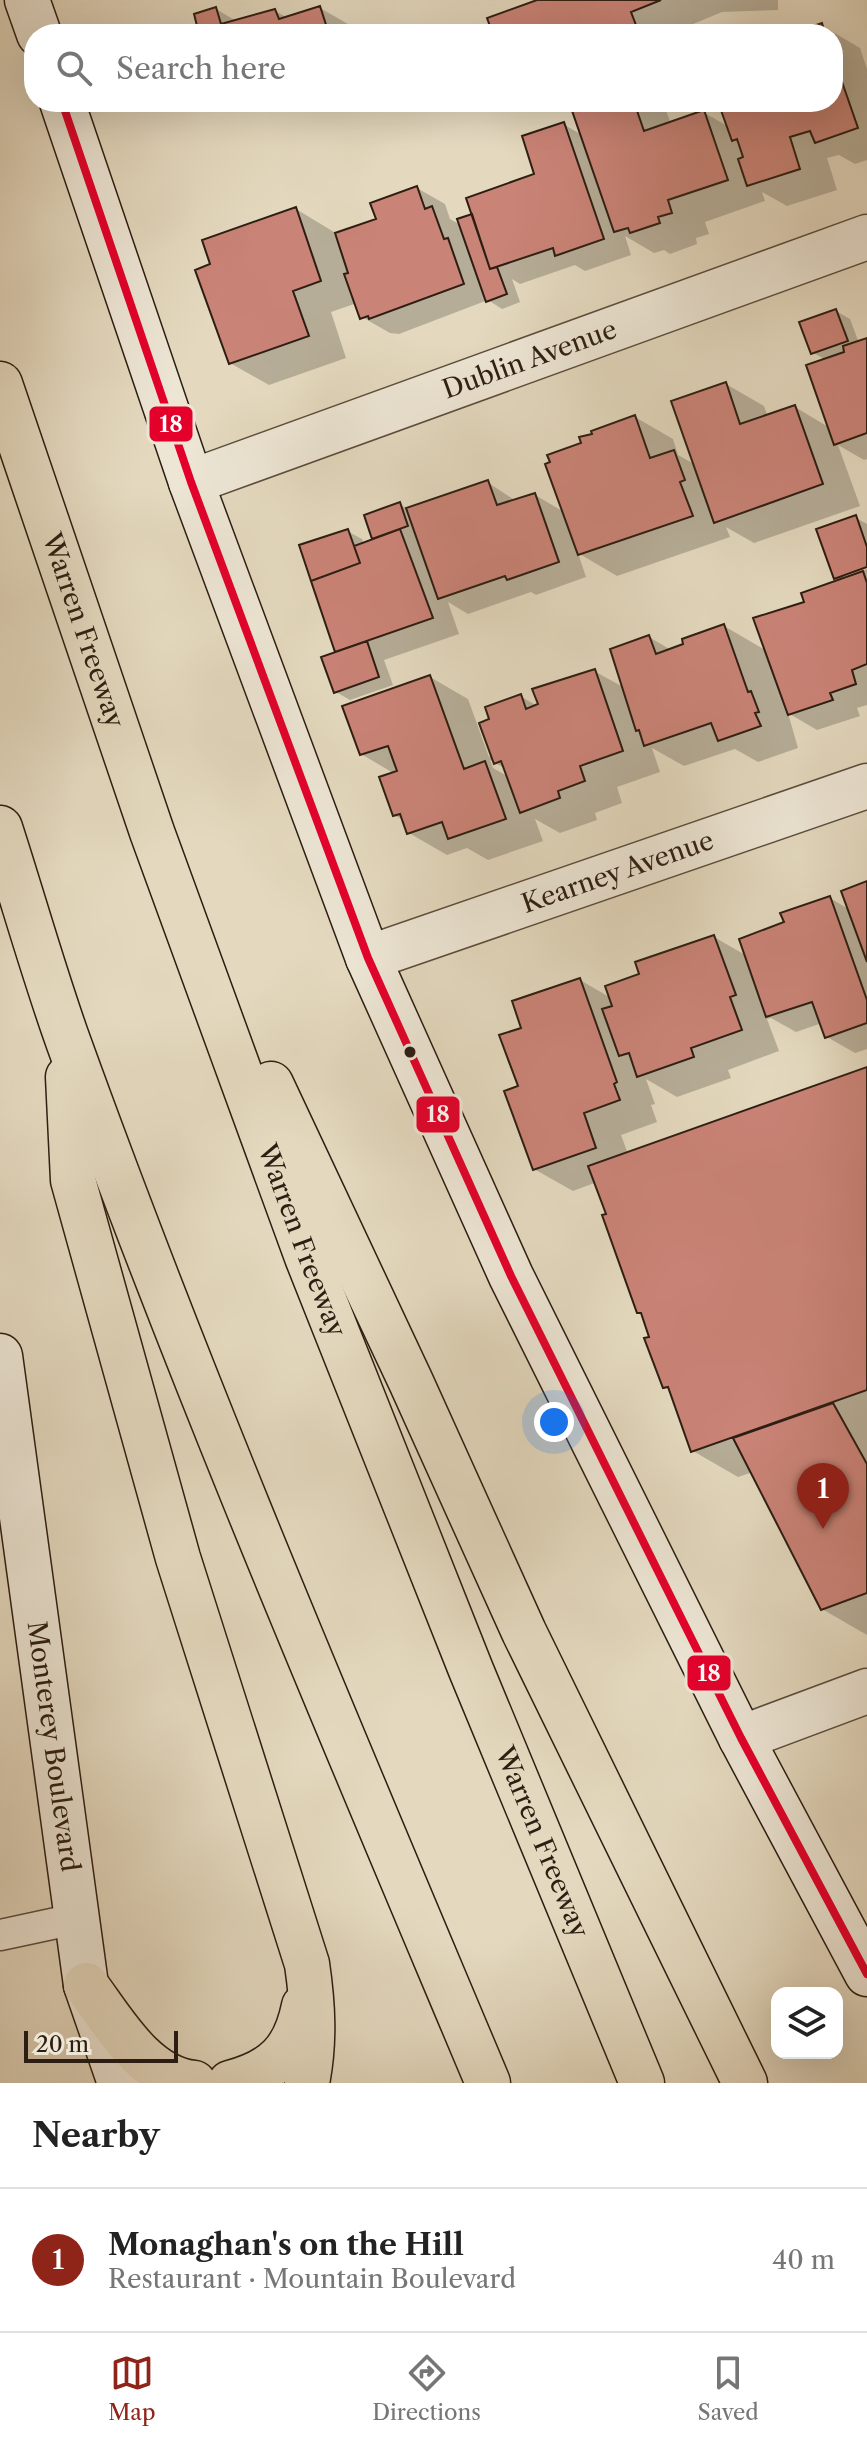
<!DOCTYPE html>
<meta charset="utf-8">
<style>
:root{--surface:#fff;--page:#f2f2f2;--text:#222;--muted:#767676;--line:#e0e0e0;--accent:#8f2418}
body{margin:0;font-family:"Libre Caslon Text",serif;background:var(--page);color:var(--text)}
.controls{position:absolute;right:24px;bottom:24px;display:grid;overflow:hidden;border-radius:16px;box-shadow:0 8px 32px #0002}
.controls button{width:72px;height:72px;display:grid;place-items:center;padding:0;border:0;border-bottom:2px solid var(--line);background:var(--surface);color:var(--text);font:40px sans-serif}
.scale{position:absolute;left:24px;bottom:20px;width:154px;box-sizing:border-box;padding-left:8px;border:4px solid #2d1d12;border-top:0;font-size:22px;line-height:28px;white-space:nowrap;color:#2d1d12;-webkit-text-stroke:6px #ede6d5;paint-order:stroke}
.you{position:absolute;left:554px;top:1422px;width:28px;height:28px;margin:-20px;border:6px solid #fff;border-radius:50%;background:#1a73e8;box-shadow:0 0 0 12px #1a73e833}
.badge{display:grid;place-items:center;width:52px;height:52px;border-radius:50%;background:var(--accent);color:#fff;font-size:26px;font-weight:700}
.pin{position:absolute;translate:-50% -66px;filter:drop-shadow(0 2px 4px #0008)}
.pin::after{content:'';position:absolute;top:42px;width:28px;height:24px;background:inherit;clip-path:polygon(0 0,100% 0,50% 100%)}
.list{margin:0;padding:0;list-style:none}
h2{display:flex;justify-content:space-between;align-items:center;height:104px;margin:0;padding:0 32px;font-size:34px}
h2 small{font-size:26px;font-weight:400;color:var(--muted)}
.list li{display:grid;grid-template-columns:52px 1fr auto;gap:24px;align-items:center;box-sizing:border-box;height:144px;padding:0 32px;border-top:2px solid var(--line)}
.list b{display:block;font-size:30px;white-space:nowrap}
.list p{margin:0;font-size:26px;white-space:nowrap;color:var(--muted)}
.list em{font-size:26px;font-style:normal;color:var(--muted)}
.icon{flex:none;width:44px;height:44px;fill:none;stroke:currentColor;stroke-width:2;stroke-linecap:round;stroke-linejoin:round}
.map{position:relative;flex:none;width:867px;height:2083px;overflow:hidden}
.search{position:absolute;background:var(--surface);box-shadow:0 8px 32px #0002;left:24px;right:24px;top:24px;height:88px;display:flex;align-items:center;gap:20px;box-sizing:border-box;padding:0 28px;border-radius:32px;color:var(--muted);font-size:30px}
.sheet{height:248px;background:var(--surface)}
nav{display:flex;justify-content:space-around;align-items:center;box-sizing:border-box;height:112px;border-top:2px solid var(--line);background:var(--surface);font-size:22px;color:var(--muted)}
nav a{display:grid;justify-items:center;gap:4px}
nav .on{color:var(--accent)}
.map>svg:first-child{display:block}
</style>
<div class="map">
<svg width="867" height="2083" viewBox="0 0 867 2083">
<rect width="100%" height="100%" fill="#e4d9bf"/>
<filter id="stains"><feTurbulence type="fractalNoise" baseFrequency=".0025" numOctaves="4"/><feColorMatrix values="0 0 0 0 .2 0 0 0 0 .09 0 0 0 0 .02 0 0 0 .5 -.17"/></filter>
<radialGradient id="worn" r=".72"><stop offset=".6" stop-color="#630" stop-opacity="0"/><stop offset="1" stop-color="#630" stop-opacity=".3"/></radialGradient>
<path fill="#0003" fill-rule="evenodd" d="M 543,0 L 778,0 L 778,10 L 722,12 L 669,34 L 495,34 Z
M 320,8 L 348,24 L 351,34 L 201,34 L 216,9 L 238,22 L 275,11 L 288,18 Z
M 821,25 L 860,48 L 867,69 L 867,160 L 855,164 L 839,155 L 827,158 L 837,190 L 787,206 L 762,192 L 765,201 L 705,222 L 709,234 L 696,238 L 697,244 L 670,254 L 664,250 L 654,253 L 625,236 L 631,255 L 585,271 L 575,265 L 520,284 L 512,279 L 520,302 L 502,309 L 488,300 L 399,334 L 390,333 L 362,317 L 357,303 L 331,312 L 346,358 L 269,385 L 230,363 L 213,265 L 296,209 L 334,232 L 335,235 L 379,221 L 417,188 L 445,204 L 450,219 L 461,225 L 471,216 L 537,176 L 563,124 L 582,135 L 571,102 L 663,102 L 671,124 L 703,112 L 729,127 L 720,102 L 833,102 L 833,34 L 796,34 Z
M 213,102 L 254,102 L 227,110 Z
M 836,311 L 850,319 L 859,343 L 867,340 L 867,459 L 864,460 L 838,445 L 860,506 L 754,543 L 726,527 L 730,537 L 617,576 L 578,553 L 586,577 L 536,595 L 531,592 L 468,614 L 448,602 L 459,634 L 384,660 L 393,685 L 350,700 L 336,692 L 338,653 L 301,547 L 347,531 L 362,539 L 364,545 L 374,541 L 366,516 L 400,505 L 408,509 L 487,482 L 516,501 L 535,495 L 564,512 L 584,444 L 635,417 L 673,439 L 678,455 L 696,465 L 726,384 L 764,406 L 768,417 L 795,407 L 830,428 L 826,360 L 812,352 Z
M 856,518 L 867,524 L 867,565 L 843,573 L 843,578 L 867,569 L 867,705 L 857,708 L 860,716 L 817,730 L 788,713 L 798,748 L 758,762 L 735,749 L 684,766 L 652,748 L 660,772 L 617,787 L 622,803 L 595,813 L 597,820 L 560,833 L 535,819 L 543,841 L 488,860 L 467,848 L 447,855 L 409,833 L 405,821 L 394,815 L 395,774 L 361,754 L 430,677 L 468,699 L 489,757 L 493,755 L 492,720 L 520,696 L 537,706 L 594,671 L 623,687 L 649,637 L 671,650 L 724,626 L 767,651 L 806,603 L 842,581 L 835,577 ZM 490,760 L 506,769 L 509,777 L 493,768 Z
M 867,883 L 867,1049 L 855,1053 L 827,1037 L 822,1023 L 796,1032 L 771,1018 L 767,1019 L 779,1051 L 728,1070 L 731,1078 L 677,1097 L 646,1079 L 655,1104 L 651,1105 L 657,1122 L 621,1135 L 628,1154 L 867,1070 L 867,1635 L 822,1609 L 753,1472 L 738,1477 L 693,1451 L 671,1390 L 664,1386 L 652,1338 L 597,1182 L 573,1191 L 534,1169 L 520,1087 L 524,1029 L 580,980 L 611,998 L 642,975 L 714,937 L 747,956 L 787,924 L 830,898 L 850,910 Z"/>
<path fill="#ca8377" stroke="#2d1d12" stroke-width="2" d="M 537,0 L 661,0 L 631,12 L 636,25 L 607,34 L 493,34 L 487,18 Z
M 320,6 L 329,34 L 199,34 L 194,14 L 216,7 L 221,24 L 275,9 L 279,19 Z
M 822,23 L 825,34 L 789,34 Z
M 833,56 L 858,128 L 815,143 L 810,131 L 790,137 L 800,169 L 747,186 L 738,159 L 743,157 L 737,139 L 732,141 L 718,102 L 833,102 Z
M 569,102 L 634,102 L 644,131 L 704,110 L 728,180 L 668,200 L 672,213 L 658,217 L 660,223 L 630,233 L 628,228 L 614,232 Z
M 564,122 L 604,239 L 555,256 L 553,248 L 490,269 L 466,198 L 534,174 L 522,136 Z
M 417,186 L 425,209 L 432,206 L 444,239 L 448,238 L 464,284 L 369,319 L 368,316 L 360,319 L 344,274 L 348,273 L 335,233 L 376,219 L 370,203 Z
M 296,207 L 321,281 L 293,291 L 309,336 L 229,364 L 195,270 L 210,264 L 202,240 Z
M 472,214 L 490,269 L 497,267 L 507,294 L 486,302 L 457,219 Z
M 836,309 L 848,341 L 811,354 L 799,322 Z
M 867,338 L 867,433 L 834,445 L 806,365 L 844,352 L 843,346 Z
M 726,382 L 740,424 L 795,405 L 823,484 L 714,523 L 671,401 Z
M 635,415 L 650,458 L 674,450 L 685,480 L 680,482 L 693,516 L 578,555 L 545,464 L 550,462 L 547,455 L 581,443 L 579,437 L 592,434 L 591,431 Z
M 488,480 L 497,505 L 535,493 L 559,562 L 507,580 L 505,576 L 438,599 L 406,508 Z
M 400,502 L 408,526 L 372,539 L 364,515 Z
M 856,515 L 867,547 L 867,567 L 834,579 L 816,529 Z
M 348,529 L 360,563 L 311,581 L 299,545 Z
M 400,529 L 433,618 L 335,652 L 311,581 L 360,563 L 354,546 Z
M 863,571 L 867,583 L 867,664 L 852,670 L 856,684 L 830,693 L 833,700 L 788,715 L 753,618 L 804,602 L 801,593 Z
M 724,624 L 748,692 L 751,691 L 759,712 L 755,713 L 761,726 L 718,741 L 711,723 L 644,746 L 639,730 L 636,731 L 610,649 L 649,635 L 656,654 L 683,644 L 682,639 Z
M 367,641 L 379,677 L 334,693 L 321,657 Z
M 595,669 L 623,751 L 580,766 L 585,781 L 558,791 L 560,798 L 520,813 L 501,761 L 494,764 L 479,723 L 489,719 L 485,707 L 521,694 L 526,709 L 538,704 L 532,689 Z
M 430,675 L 464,769 L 485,761 L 506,819 L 448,839 L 442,822 L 407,834 L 400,814 L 393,816 L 379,777 L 397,771 L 388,746 L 360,755 L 342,706 Z
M 867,881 L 867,962 L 841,891 Z
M 830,896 L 867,1000 L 867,1023 L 825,1038 L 812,1002 L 766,1017 L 739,939 L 784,922 L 780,913 Z
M 714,935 L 736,995 L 730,997 L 742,1030 L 691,1048 L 694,1057 L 637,1077 L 629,1053 L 619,1056 L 602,1009 L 612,1006 L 605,986 L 639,974 L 635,962 Z
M 580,978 L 617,1082 L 614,1084 L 620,1100 L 584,1113 L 596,1148 L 533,1170 L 504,1091 L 518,1086 L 499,1035 L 521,1028 L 512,1001 Z
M 867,1067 L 867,1390 L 691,1452 L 668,1387 L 663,1388 L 644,1338 L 649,1337 L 641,1313 L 637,1313 L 602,1215 L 606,1214 L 588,1166 Z
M 833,1403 L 867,1464 L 867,1593 L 821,1610 L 733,1438 Z"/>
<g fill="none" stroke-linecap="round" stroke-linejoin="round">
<g stroke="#5b4c3d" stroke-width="33">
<path id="lane" d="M 0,1935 L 75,1919"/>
</g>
<g stroke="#5b4c3d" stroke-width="47">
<g id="street">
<path id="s1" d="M 191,482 L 867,237"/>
<path id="s2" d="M 368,958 L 867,786"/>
<path d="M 741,1738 L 867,1691"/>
</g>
</g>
<g stroke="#2d1d12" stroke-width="47">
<g id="secondary">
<path d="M 27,0 L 39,34"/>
<path d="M 62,102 L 191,482 L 368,958 L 511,1276 L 741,1738 L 867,1974"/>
<path id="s3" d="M 0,1356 L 86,1985 L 120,2083"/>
</g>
</g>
<g stroke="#2d1d12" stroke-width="47">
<g id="highway">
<path id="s4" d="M 0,384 L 152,832 L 307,1257 L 471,1670 L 642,2083"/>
<path d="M 0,828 C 23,899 43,971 68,1041 C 195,1393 343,1738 488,2083"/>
<path d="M 68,1077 L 73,1180 L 178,1558 L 307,1964 C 313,2005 315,2042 307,2083"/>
<path d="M 271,1084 L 411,1382 L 524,1632 L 745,2083"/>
<path d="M 86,1985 C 113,2021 144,2078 194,2083"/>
<path d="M 230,2083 C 275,2071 295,2051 304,2006"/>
</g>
</g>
<use href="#lane" stroke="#ede6d5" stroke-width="30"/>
<use href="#street" stroke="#ede6d5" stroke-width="44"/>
<use href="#secondary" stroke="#ede6d5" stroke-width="44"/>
<use href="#highway" stroke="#e4d9bf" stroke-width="44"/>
<g stroke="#ede6d5" stroke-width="14">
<path id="bus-1" d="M 62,102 L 191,482 L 368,958 L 511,1276 L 741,1738 L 867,1974"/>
</g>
<use href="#bus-1" stroke="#e4002b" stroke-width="8"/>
</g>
<circle fill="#2d1d12" stroke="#ede6d5" stroke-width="3" cx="410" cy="1052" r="7"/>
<g text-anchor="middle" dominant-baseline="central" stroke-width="7" stroke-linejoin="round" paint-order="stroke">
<g font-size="26" fill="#2d1d12" stroke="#ede6d5">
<text stroke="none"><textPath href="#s1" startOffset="360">Dublin Avenue</textPath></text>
<text stroke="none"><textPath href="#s4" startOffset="260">Warren Freeway</textPath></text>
<text stroke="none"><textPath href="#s2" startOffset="264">Kearney Avenue</textPath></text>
<text stroke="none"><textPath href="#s4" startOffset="908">Warren Freeway</textPath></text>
<text stroke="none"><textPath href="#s3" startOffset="394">Monterey Boulevard</textPath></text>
<text stroke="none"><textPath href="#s4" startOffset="1556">Warren Freeway</textPath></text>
</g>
</g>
<g stroke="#ede6d5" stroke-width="3">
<rect x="148" y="405" width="46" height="38" rx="8" fill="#e4002b"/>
<rect x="415" y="1095" width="46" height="39" rx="8" fill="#e4002b"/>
<rect x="686" y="1654" width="46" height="38" rx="8" fill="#e4002b"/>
</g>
<g font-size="22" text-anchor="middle" font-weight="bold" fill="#fff">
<text x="171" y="432">18</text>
<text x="438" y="1122">18</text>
<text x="709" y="1681">18</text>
</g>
<rect width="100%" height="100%" filter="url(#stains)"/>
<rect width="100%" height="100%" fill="url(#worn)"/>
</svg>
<div class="controls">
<button><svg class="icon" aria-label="layers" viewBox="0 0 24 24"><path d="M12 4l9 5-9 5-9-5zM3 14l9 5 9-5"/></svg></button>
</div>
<div class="scale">20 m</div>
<div class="you"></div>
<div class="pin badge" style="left:823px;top:1529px">1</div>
<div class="search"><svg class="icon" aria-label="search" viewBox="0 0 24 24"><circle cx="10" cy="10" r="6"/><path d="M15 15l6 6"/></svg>Search here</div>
</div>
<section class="sheet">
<h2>Nearby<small></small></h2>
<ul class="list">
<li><span class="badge">1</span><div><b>Monaghan's on the Hill</b><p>Restaurant · Mountain Boulevard</p></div><em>40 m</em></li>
</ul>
</section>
<nav>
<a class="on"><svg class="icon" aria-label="map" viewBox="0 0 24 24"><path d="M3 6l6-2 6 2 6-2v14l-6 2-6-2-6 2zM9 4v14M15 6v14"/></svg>Map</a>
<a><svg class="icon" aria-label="directions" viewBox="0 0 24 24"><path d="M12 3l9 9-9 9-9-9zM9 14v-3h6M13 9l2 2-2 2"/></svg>Directions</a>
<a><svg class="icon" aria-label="saved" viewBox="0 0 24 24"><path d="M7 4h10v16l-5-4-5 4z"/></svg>Saved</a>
</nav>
